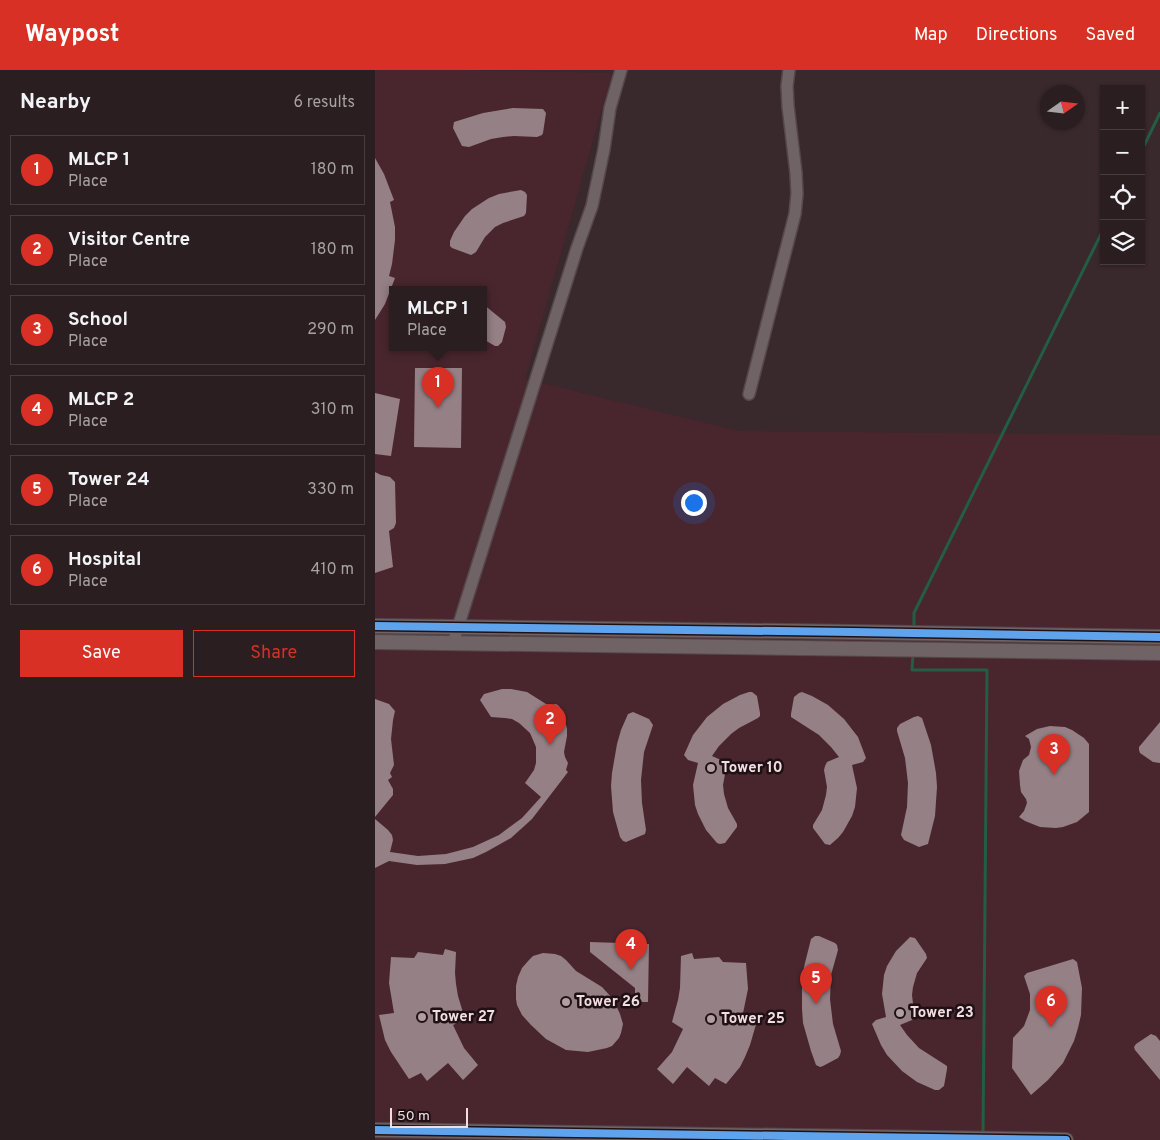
<!DOCTYPE html>
<meta charset="utf-8">
<style>
:root{--surface:#2b1e21;--page:#33272a;--text:#f1f3f6;--muted:#a6a2a5;--line:#473c3f;--accent:#d93025}
body{margin:0;font-family:Overpass,sans-serif;background:var(--page);color:var(--text)}
.controls{position:absolute;right:15px;top:15px;display:grid;overflow:hidden;border-radius:0px;box-shadow:0 1px 4px #0004}
.controls button{width:45px;height:45px;display:grid;place-items:center;padding:0;border:0;border-bottom:1px solid var(--line);background:var(--surface);color:var(--text);font:25px sans-serif}
.compass{position:absolute;left:665px;top:15px;width:45px;height:45px;border-radius:50%;background:var(--surface);box-shadow:0 1px 4px #0004;rotate:76deg}
.scale{position:absolute;left:15px;bottom:12px;width:78px;box-sizing:border-box;padding-left:5px;border:2px solid #f2dde0;border-top:0;font-size:14px;line-height:18px;white-space:nowrap;color:#f2dde0;-webkit-text-stroke:4px #1e1013;paint-order:stroke}
.you{position:absolute;left:318px;top:432px;width:18px;height:18px;margin:-12px;border:4px solid #fff;border-radius:50%;background:#1a73e8;box-shadow:0 0 0 8px #1a73e833}
.badge{display:grid;place-items:center;width:32px;height:32px;border-radius:50%;background:var(--accent);color:#fff;font-size:16px;font-weight:700}
.pin{position:absolute;translate:-50% -41px;filter:drop-shadow(0 1px 2px #0008)}
.pin::after{content:'';position:absolute;top:26px;width:18px;height:15px;background:inherit;clip-path:polygon(0 0,100% 0,50% 100%)}
.popup{position:absolute;left:14px;top:216px;width:98px;height:65px;box-sizing:border-box;display:grid;place-content:center;border-radius:0px;background:var(--surface);filter:drop-shadow(0 1px 4px #0005);font-size:16px;white-space:nowrap;color:var(--muted)}
.popup b{font-size:19px;color:var(--text)}
.popup::after{content:'';position:absolute;left:50%;top:100%;margin-left:-10px;border:10px solid transparent;border-top-color:var(--surface)}
.list{margin:0;padding:0;list-style:none}
h2{display:flex;justify-content:space-between;align-items:center;height:65px;margin:0;padding:0 20px;font-size:21px}
h2 small{font-size:16px;font-weight:400;color:var(--muted)}
.list li{display:grid;grid-template-columns:32px 1fr auto;gap:15px;align-items:center;box-sizing:border-box;height:70px;margin:0 10px 10px;padding:0 10px;border:1px solid var(--line);border-radius:0px}
.list b{display:block;font-size:19px;white-space:nowrap}
.list p{margin:0;font-size:16px;white-space:nowrap;color:var(--muted)}
.list em{font-size:16px;font-style:normal;color:var(--muted)}
.actions{display:flex;gap:10px;padding:15px 20px}
.actions a{flex:1;padding:11px 0;border:1px solid var(--accent);border-radius:0px;text-align:center;font-size:18px;color:var(--accent)}
.actions .main{background:var(--accent);color:#fff}
.icon{flex:none;width:28px;height:28px;fill:none;stroke:currentColor;stroke-width:2;stroke-linecap:round;stroke-linejoin:round}
.map{position:relative;flex:none;width:785px;height:1070px;overflow:hidden}
header{display:flex;align-items:center;gap:30px;box-sizing:border-box;height:70px;padding:0 25px;background:var(--accent);color:#fff}
header strong{font-size:24px}
nav{display:flex;gap:28px;margin-inline-start:auto;font-size:18px}
main{display:flex}
aside{flex:1;background:var(--surface)}
.map>svg:first-child{display:block}
</style>
<header>
<strong>Waypost</strong>
<nav><a>Map</a><a>Directions</a><a>Saved</a></nav>
</header>
<main>
<aside>
<h2>Nearby<small>6 results</small></h2>
<ul class="list">
<li><span class="badge">1</span><div><b>MLCP 1</b><p>Place</p></div><em>180 m</em></li>
<li><span class="badge">2</span><div><b>Visitor Centre</b><p>Place</p></div><em>180 m</em></li>
<li><span class="badge">3</span><div><b>School</b><p>Place</p></div><em>290 m</em></li>
<li><span class="badge">4</span><div><b>MLCP 2</b><p>Place</p></div><em>310 m</em></li>
<li><span class="badge">5</span><div><b>Tower 24</b><p>Place</p></div><em>330 m</em></li>
<li><span class="badge">6</span><div><b>Hospital</b><p>Place</p></div><em>410 m</em></li>
</ul>
<div class="actions"><a class="main">Save</a><a>Share</a></div>
</aside>
<div class="map">
<svg width="785" height="1070" viewBox="0 0 785 1070">
<rect width="100%" height="100%" fill="#39282c"/>
<path fill="#49262e" fill-rule="evenodd" d="M 0,0 L 82,0 L 237,3 L 150,309 L 364,361 L 785,365 L 785,1070 L 0,1070 ZM 18,219 L 108,219 L 108,277 L 18,277 Z"/>
<g fill="none" stroke-linecap="round" stroke-linejoin="round">
<path stroke="#235d44" stroke-width="3" d="M 766,82 L 785,43
M 539,560 L 539,543 L 729,158
M 538,584 L 537,600 L 612,600 L 608,1065"/>
</g>
<path fill="#958085" d="M 138,38 L 168,39 L 171,43 L 168,63 L 167,65 L 162,67 L 139,66 L 128,67 L 116,69 L 94,77 L 87,76 L 78,58 L 79,52 L 108,43 Z
M 0,88 L 9,104 L 19,130 L 15,132 L 20,157 L 20,170 L 17,194 L 14,206 L 20,208 L 10,234 L 0,250 Z
M 146,120 L 150,122 L 152,125 L 151,143 L 149,146 L 128,153 L 120,157 L 110,167 L 101,182 L 98,184 L 96,185 L 77,178 L 75,176 L 75,171 L 79,162 L 90,146 L 97,139 L 114,128 L 124,124 Z
M 108,234 L 130,252 L 131,257 L 127,272 L 123,276 L 120,276 L 108,269 Z
M 40,298 L 87,298 L 86,378 L 39,377 Z
M 0,323 L 25,329 L 16,386 L 0,384 Z
M 0,402 L 6,405 L 15,407 L 20,412 L 21,453 L 19,458 L 14,461 L 18,497 L 0,503 Z
M 127,619 L 136,619 L 152,622 L 171,634 L 176,635 L 181,634 L 184,636 L 188,643 L 192,659 L 192,666 L 189,682 L 190,687 L 193,693 L 191,700 L 193,702 L 157,749 L 136,768 L 111,782 L 98,788 L 70,794 L 42,795 L 14,791 L 0,798 L 0,749 L 13,760 L 17,765 L 18,770 L 15,782 L 43,786 L 71,784 L 98,777 L 124,765 L 147,748 L 166,727 L 150,713 L 159,700 L 161,693 L 161,677 L 155,663 L 144,653 L 137,649 L 130,648 L 116,647 L 105,630 L 109,624 Z
M 374,622 L 377,622 L 382,626 L 385,643 L 385,646 L 383,648 L 364,658 L 356,664 L 344,676 L 337,686 L 348,691 L 351,694 L 351,699 L 348,715 L 349,724 L 353,738 L 362,754 L 362,757 L 350,773 L 345,774 L 342,773 L 331,760 L 323,744 L 320,735 L 318,715 L 323,693 L 313,690 L 309,685 L 318,665 L 332,647 L 348,634 L 365,625 Z
M 427,622 L 437,626 L 453,635 L 469,649 L 483,667 L 491,688 L 488,692 L 477,695 L 482,718 L 480,737 L 477,746 L 468,762 L 463,768 L 455,775 L 450,774 L 438,758 L 438,755 L 447,740 L 451,725 L 452,717 L 449,700 L 450,696 L 452,692 L 464,687 L 456,677 L 444,665 L 416,647 L 416,644 L 419,627 L 424,623 Z
M 0,629 L 14,634 L 20,641 L 18,650 L 16,669 L 19,695 L 15,703 L 17,707 L 13,710 L 18,719 L 18,725 L 0,747 Z
M 258,642 L 274,649 L 278,655 L 269,682 L 266,710 L 267,733 L 271,760 L 270,764 L 251,772 L 248,771 L 245,767 L 238,742 L 236,716 L 237,703 L 242,674 L 246,660 L 253,644 Z
M 543,646 L 547,648 L 556,675 L 561,703 L 562,717 L 560,746 L 553,774 L 544,777 L 529,770 L 526,765 L 532,737 L 533,713 L 530,688 L 522,661 L 522,658 L 525,654 L 539,647 Z
M 785,652 L 785,693 L 778,692 L 765,683 L 764,680 L 764,677 Z
M 675,656 L 690,657 L 697,660 L 709,668 L 714,674 L 714,742 L 702,752 L 688,757 L 681,758 L 665,757 L 650,751 L 644,747 L 649,741 L 652,733 L 651,729 L 646,722 L 645,715 L 644,701 L 648,690 L 654,685 L 656,677 L 654,669 L 650,666 L 662,659 Z
M 440,866 L 444,866 L 460,873 L 462,875 L 463,880 L 456,905 L 455,929 L 458,954 L 466,981 L 465,985 L 463,988 L 448,996 L 445,997 L 441,995 L 436,981 L 428,953 L 427,939 L 427,911 L 429,897 L 436,869 Z
M 535,867 L 540,868 L 551,884 L 552,888 L 542,903 L 538,917 L 537,925 L 539,942 L 539,947 L 537,950 L 525,955 L 532,965 L 544,978 L 572,996 L 572,999 L 569,1016 L 564,1020 L 560,1020 L 542,1012 L 527,1001 L 512,985 L 506,975 L 497,954 L 501,950 L 511,947 L 507,924 L 509,905 L 512,896 L 521,881 Z
M 215,872 L 274,874 L 273,932 L 260,932 L 260,918 L 215,882 Z
M 70,879 L 81,882 L 80,903 L 81,914 L 83,926 L 90,949 L 78,955 L 89,978 L 103,995 L 88,1010 L 73,993 L 52,1011 L 46,1003 L 34,1009 L 16,982 L 10,970 L 4,945 L 19,943 L 14,913 L 16,887 L 39,888 L 43,882 L 68,885 Z
M 168,883 L 180,884 L 186,886 L 191,890 L 201,901 L 227,917 L 238,929 L 245,944 L 248,954 L 246,963 L 244,968 L 237,976 L 232,978 L 213,982 L 191,980 L 171,969 L 156,955 L 147,945 L 142,935 L 141,929 L 141,916 L 143,907 L 147,898 L 154,890 L 158,886 Z
M 317,883 L 319,889 L 344,887 L 348,892 L 371,893 L 373,919 L 367,948 L 382,951 L 375,975 L 370,987 L 365,997 L 351,1014 L 340,1008 L 334,1016 L 312,997 L 298,1014 L 282,999 L 297,982 L 308,959 L 297,952 L 303,930 L 305,918 L 306,886 Z
M 698,889 L 702,892 L 707,918 L 706,945 L 703,958 L 699,971 L 688,993 L 673,1010 L 656,1025 L 637,998 L 638,968 L 649,956 L 655,940 L 655,924 L 649,906 L 652,903 Z
M 776,964 L 781,966 L 785,971 L 785,1010 L 760,980 L 759,977 L 761,974 Z"/>
<g fill="none" stroke-linecap="round" stroke-linejoin="round">
<g stroke="#55474a" stroke-width="14">
<path id="minor" d="M 374,324 L 420,144 L 422,124 L 421,103 L 413,36 L 412,16 L 414,0
M 78,573 L 202,178 L 217,136 L 229,79 L 235,38 L 246,0"/>
</g>
<g stroke="#55474a" stroke-width="16">
<path id="tertiary" d="M 0,556 L 477,562 L 785,567
M 0,572 L 785,583
M 0,1060 L 691,1070"/>
</g>
<use href="#minor" stroke="#6f6365" stroke-width="11"/>
<use href="#tertiary" stroke="#6f6365" stroke-width="14"/>
<g stroke="#1e1013" stroke-width="11">
<path id="cycleway" d="M 0,556 L 477,562 L 785,567
M 0,1060 L 691,1070"/>
</g>
<use href="#cycleway" stroke="#60a3ed" stroke-width="8"/>
</g>
<g fill="#b19ea1" stroke="#1e1013" stroke-width="2">
<circle cx="336" cy="698" r="5"/>
<circle cx="191" cy="932" r="5"/>
<circle cx="525" cy="943" r="5"/>
<circle cx="47" cy="947" r="5"/>
<circle cx="336" cy="949" r="5"/>
</g>
<g text-anchor="middle" dominant-baseline="central" stroke-width="5" stroke-linejoin="round" paint-order="stroke">
<g font-size="15" font-weight="bold" fill="#f2dde0" stroke="#1e1013" text-anchor="start">
<text x="346" y="698">Tower 10</text>
<text x="201" y="932">Tower 26</text>
<text x="535" y="943">Tower 23</text>
<text x="57" y="947">Tower 27</text>
<text x="346" y="949">Tower 25</text>
</g>
</g>
</svg>
<div class="controls">
<button>+</button>
<button>−</button>
<button><svg class="icon" aria-label="locate" viewBox="0 0 24 24"><circle cx="12" cy="12" r="6"/><path d="M12 2v4M12 18v4M2 12h4M18 12h4"/></svg></button>
<button><svg class="icon" aria-label="layers" viewBox="0 0 24 24"><path d="M12 4l9 5-9 5-9-5zM3 14l9 5 9-5"/></svg></button>
</div>
<svg class="compass" viewBox="-18 -18 36 36"><path d="M0-13l5 13h-10z" fill="#e53935"/><path d="M0 13l5-13h-10z" fill="#a6a2a5"/></svg>
<div class="scale">50 m</div>
<div class="you"></div>
<div class="pin badge" style="left:63px;top:338px">1</div>
<div class="popup"><b>MLCP 1</b>Place</div>
<div class="pin badge" style="left:175px;top:675px">2</div>
<div class="pin badge" style="left:679px;top:705px">3</div>
<div class="pin badge" style="left:256px;top:900px">4</div>
<div class="pin badge" style="left:441px;top:934px">5</div>
<div class="pin badge" style="left:676px;top:957px">6</div>
</div>
</main>
